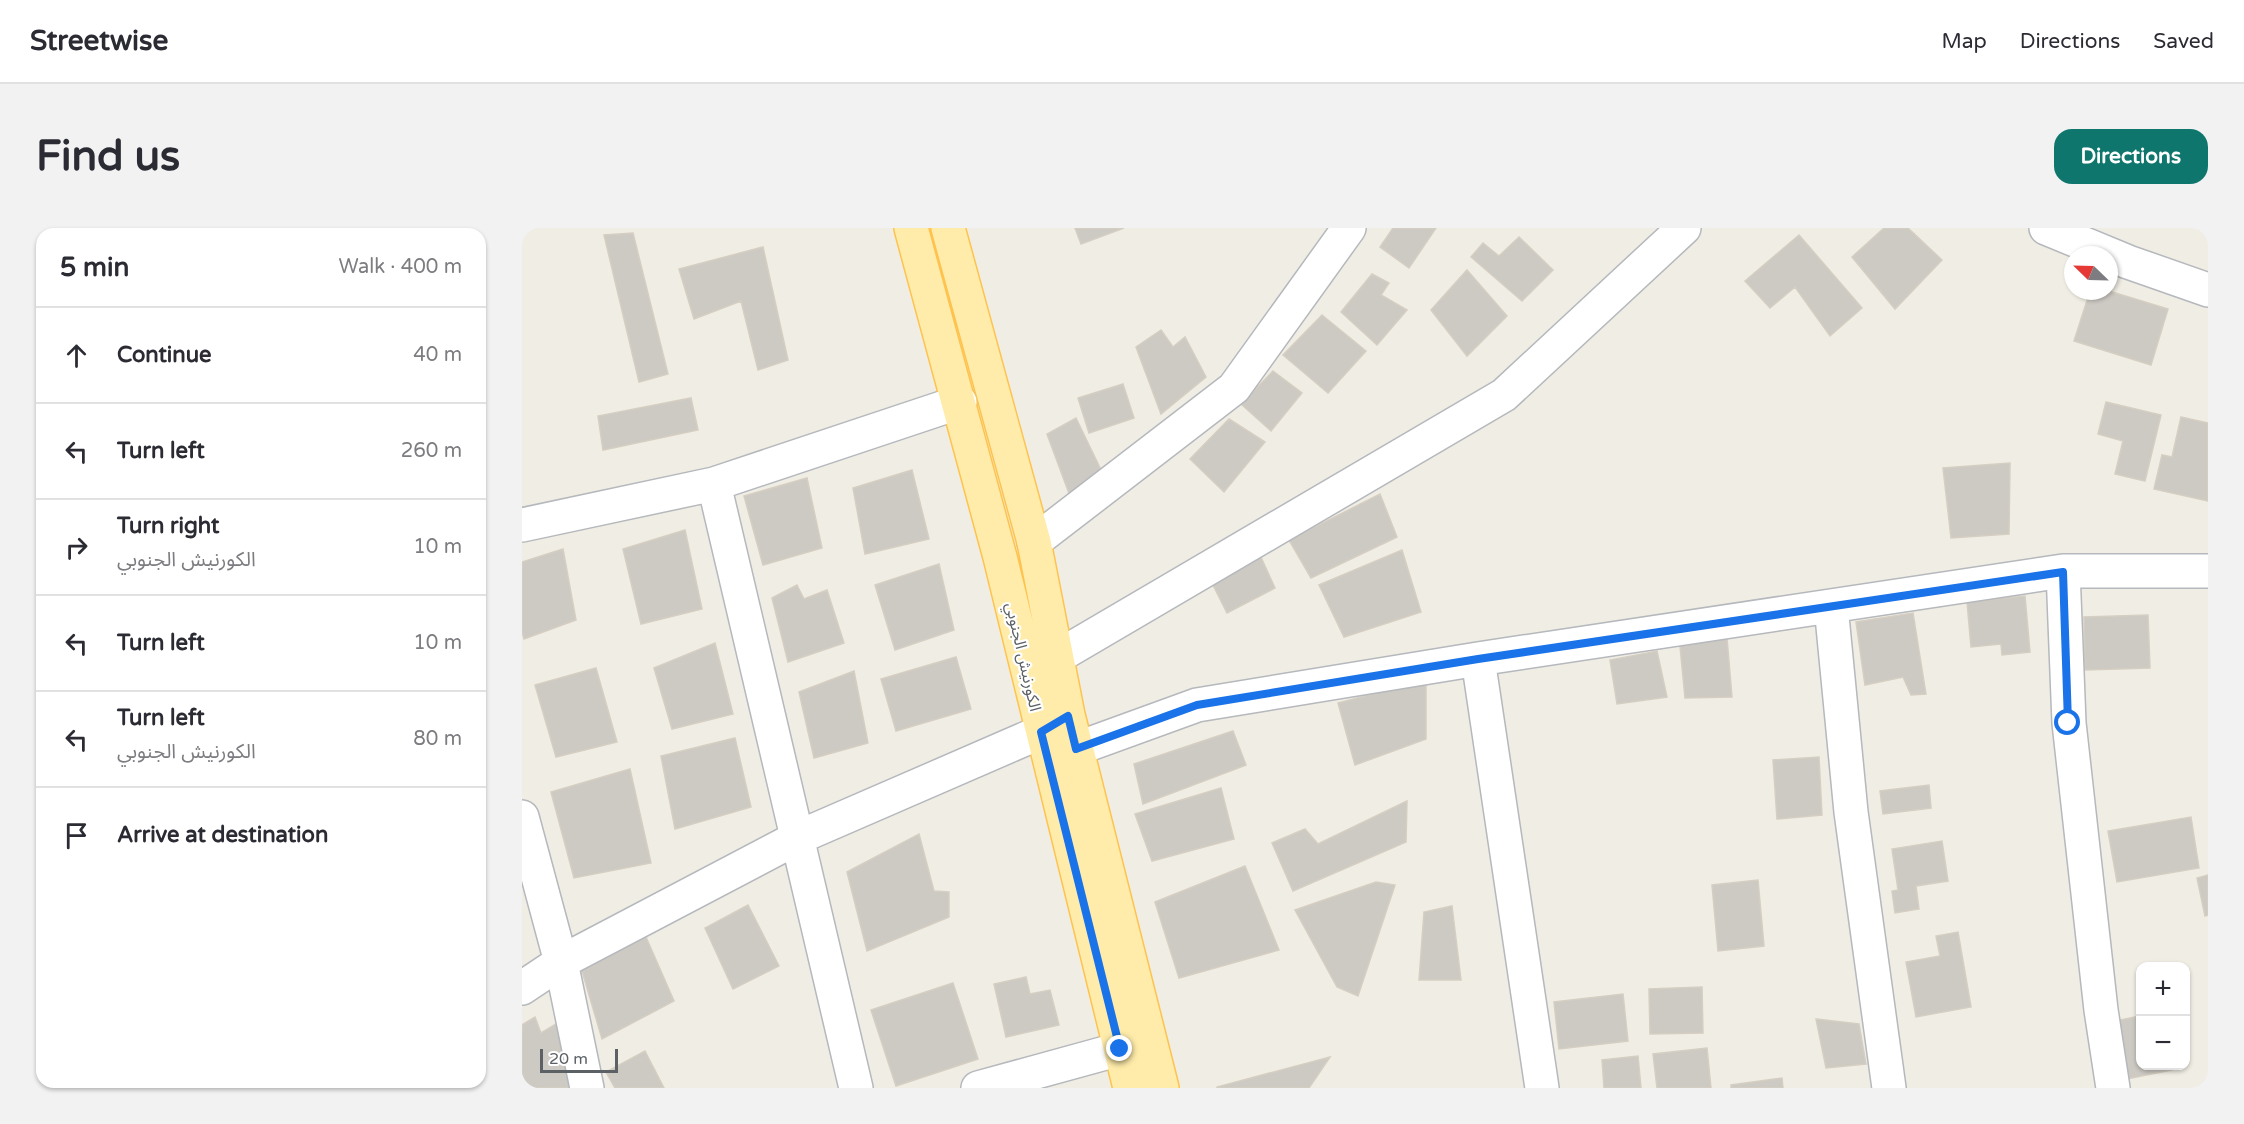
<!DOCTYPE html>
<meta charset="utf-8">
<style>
:root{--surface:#fff;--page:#f2f2f3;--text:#2b2b33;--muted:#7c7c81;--line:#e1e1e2;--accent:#0f766e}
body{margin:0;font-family:"Varela Round","Noto Sans Arabic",sans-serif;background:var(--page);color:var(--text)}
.controls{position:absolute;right:18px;bottom:18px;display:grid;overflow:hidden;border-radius:12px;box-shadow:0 2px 4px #0004}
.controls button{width:54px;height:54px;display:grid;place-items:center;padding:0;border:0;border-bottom:2px solid var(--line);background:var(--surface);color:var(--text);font:30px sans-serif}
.compass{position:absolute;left:1542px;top:18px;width:54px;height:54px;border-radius:50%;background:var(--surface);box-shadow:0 2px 4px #0004;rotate:293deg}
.scale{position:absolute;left:18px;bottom:15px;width:78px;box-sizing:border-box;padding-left:6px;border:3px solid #5c6166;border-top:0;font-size:16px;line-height:21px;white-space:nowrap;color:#5c6166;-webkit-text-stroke:4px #fff;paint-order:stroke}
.stop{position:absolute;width:18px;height:18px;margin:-14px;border:4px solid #1a73e8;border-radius:50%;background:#fff}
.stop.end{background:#1a73e8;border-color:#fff;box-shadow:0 2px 6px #0008}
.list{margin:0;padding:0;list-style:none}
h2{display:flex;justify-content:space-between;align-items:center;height:78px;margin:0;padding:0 24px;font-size:26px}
h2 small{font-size:20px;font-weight:400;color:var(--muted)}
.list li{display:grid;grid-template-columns:39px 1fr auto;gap:18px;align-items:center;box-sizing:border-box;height:96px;padding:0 24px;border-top:2px solid var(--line)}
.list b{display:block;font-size:22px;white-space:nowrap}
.list p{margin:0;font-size:20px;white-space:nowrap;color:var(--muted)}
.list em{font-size:20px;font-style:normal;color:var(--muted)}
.icon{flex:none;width:33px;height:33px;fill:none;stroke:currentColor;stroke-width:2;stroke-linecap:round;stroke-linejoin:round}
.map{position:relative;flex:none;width:1686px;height:860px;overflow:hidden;border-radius:18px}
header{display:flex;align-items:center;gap:36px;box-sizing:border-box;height:84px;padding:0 30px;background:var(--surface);border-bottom:2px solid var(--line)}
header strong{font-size:28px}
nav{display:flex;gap:33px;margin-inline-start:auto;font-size:21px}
.intro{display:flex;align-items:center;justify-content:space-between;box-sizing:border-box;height:144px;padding:0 36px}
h1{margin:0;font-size:42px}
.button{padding:15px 27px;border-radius:18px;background:var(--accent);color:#fff;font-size:21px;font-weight:700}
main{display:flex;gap:36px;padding:0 36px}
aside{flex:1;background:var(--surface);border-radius:18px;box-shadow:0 2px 4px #0004}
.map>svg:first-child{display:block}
</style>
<header>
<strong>Streetwise</strong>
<nav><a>Map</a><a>Directions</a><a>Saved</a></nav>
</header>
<div class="intro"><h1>Find us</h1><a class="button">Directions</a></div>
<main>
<aside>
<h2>5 min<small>Walk · 400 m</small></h2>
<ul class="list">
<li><svg class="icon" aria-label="ahead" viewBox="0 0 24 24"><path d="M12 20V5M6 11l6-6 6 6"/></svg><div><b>Continue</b></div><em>40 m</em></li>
<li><svg class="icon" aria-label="left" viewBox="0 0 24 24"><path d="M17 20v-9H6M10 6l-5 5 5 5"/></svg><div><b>Turn left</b></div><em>260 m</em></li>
<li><svg class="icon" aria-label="right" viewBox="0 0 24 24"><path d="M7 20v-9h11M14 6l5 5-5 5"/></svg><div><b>Turn right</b><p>الكورنيش الجنوبي</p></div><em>10 m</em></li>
<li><svg class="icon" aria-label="left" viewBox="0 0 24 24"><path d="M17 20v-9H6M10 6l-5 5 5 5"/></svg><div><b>Turn left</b></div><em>10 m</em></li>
<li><svg class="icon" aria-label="left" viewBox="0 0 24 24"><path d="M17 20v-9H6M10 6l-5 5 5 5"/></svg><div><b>Turn left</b><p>الكورنيش الجنوبي</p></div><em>80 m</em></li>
<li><svg class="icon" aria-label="arrive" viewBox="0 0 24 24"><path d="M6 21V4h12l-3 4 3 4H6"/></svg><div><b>Arrive at destination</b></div></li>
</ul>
</aside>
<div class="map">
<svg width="1686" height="860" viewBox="0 0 1686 860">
<rect width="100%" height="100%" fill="#f0ede4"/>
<path fill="#cdc9c3" stroke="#d5cec2" stroke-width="1.5" d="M 553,0 L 602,0 L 559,16 Z
M 871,0 L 914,0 L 887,40 L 858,19 Z
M 1362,0 L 1386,0 L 1420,32 L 1373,81 L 1330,29 Z
M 111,5 L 146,146 L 117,154 L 82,7 Z
M 1277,7 L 1340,80 L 1308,108 L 1273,59 L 1248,80 L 1223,53 Z
M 997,9 L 1031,42 L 1000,73 L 949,29 L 961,15 L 977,28 Z
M 241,19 L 266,132 L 236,142 L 219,73 L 172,91 L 157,41 Z
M 945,42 L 985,88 L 945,128 L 909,82 Z
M 850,46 L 867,55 L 859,67 L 885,82 L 855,117 L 819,84 Z
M 1568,63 L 1587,63 L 1646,81 L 1629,137 L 1552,113 Z
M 800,87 L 844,123 L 806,165 L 761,127 Z
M 639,102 L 651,119 L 663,109 L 684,149 L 639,186 L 614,119 Z
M 751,143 L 780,165 L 749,203 L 719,176 Z
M 601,156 L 612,190 L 567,205 L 556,170 Z
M 169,170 L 176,202 L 81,222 L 76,188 Z
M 1584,174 L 1639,187 L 1623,253 L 1593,246 L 1601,213 L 1576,206 Z
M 1659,189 L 1686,195 L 1686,273 L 1632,261 L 1640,227 L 1650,229 Z
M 554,190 L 581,246 L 548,268 L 525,206 Z
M 707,191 L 743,214 L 702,264 L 668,231 Z
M 1488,235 L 1487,306 L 1429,310 L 1421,240 Z
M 390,242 L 407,311 L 343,326 L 331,260 Z
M 285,250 L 300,320 L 241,337 L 222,268 Z
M 858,266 L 875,309 L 789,350 L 767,312 Z
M 163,302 L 180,381 L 119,396 L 101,321 Z
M 41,321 L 54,392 L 2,411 L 0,404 L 0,334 Z
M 880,322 L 899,384 L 822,409 L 797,357 Z
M 738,327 L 753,360 L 705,385 L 691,357 Z
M 417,336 L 432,402 L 373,422 L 353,357 Z
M 275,357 L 282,371 L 305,362 L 322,415 L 266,434 L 250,370 Z
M 1503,368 L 1508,424 L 1480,427 L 1479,416 L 1449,419 L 1445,374 Z
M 1391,385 L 1404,466 L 1389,467 L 1381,449 L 1343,457 L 1334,394 Z
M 1626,387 L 1628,440 L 1563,442 L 1562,389 Z
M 1205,410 L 1210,469 L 1163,470 L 1158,418 Z
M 193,415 L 211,486 L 150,501 L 132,440 Z
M 1135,423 L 1145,469 L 1095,476 L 1088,432 Z
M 434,429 L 449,481 L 374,503 L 359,451 Z
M 74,440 L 95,514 L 34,529 L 13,457 Z
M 332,443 L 346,515 L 292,530 L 277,464 Z
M 904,452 L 904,511 L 833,537 L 816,475 Z
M 711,503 L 724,537 L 621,576 L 612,536 Z
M 213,510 L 229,579 L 153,601 L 139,528 Z
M 1297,529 L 1300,587 L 1255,591 L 1251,532 Z
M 108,541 L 129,635 L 52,650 L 29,564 Z
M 1407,557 L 1409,580 L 1361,586 L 1358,563 Z
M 699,560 L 712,611 L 630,633 L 613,586 Z
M 885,573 L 884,614 L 771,663 L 750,615 L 783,601 L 796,616 Z
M 1669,589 L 1677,640 L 1595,654 L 1586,603 Z
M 397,606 L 412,663 L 427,664 L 427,689 L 345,723 L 325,644 Z
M 1420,613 L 1426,653 L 1394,658 L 1397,681 L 1373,685 L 1370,663 L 1376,662 L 1370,621 Z
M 723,638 L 757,722 L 657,750 L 633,674 Z
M 1686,647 L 1686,687 L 1683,688 L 1675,650 Z
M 1236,652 L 1242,718 L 1196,723 L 1190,657 Z
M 854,654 L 873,657 L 836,768 L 815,759 L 773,682 Z
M 226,677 L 257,738 L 211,761 L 183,700 Z
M 930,678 L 939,752 L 897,752 L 902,684 Z
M 1436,704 L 1449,779 L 1394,789 L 1384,734 L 1418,728 L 1414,708 Z
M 124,709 L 152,773 L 80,811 L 60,743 Z
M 504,749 L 508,766 L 528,762 L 537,797 L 484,809 L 472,756 Z
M 431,755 L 456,831 L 374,858 L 349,782 Z
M 1180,759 L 1181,805 L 1128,806 L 1127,761 Z
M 1101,766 L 1106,813 L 1037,821 L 1032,774 Z
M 1618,788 L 1618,838 L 1649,838 L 1650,842 L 1599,852 L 1588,794 Z
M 13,789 L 19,805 L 39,793 L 50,860 L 0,860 L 0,797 Z
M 1294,791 L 1337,796 L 1344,836 L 1304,840 Z
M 1185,820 L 1189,860 L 1135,860 L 1131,826 Z
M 123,823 L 142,860 L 93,860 L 84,844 Z
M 1116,828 L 1119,860 L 1082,860 L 1080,832 Z
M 808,829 L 787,860 L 695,860 L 695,859 Z
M 1260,850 L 1261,860 L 1209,860 L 1209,857 Z"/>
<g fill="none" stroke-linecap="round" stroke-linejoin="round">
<g stroke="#b5b8bc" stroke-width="36">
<path id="minor" d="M 1524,0 L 1606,34 L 1686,62
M 192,256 L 334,860
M 0,297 L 192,256 L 438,174
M 512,314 L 712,160 L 827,0
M 1541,343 L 1547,495 L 1579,782 L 1591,860
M 1309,378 L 1329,584 L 1367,860
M 535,429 L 982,167 L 1162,0
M 956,431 L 1020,860
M 554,521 L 675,477 L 956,431 L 1541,343 L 1686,343
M 0,589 L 39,734 L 65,860
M 0,760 L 39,734 L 277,609 L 519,504 L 544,488
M 456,860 L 598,821"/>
</g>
<g stroke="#fec34f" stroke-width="36">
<path id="major" d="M 389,0 L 478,329 L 608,860
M 426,0 L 512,314 L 546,487 L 640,860"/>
</g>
<use href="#minor" stroke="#fff" stroke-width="33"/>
<use href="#major" stroke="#ffecaa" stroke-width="33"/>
</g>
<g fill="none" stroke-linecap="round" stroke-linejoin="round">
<path stroke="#1a73e8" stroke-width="8" d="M 598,821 L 519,504 L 546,488 L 554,521 L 675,477 L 956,431 L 1541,344 L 1546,495"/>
</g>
<g text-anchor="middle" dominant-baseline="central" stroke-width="4.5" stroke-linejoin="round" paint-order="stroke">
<g font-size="16" fill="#5c6166" stroke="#fff">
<text transform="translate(501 429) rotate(77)">الكورنيش الجنوبي</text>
</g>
</g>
</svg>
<div class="controls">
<button>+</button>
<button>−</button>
</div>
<svg class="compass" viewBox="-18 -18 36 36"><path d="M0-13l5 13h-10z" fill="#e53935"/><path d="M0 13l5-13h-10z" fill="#7c7c81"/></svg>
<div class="scale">20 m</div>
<div class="stop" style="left:1546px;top:495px"></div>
<div class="stop end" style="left:598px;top:821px"></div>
</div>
</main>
